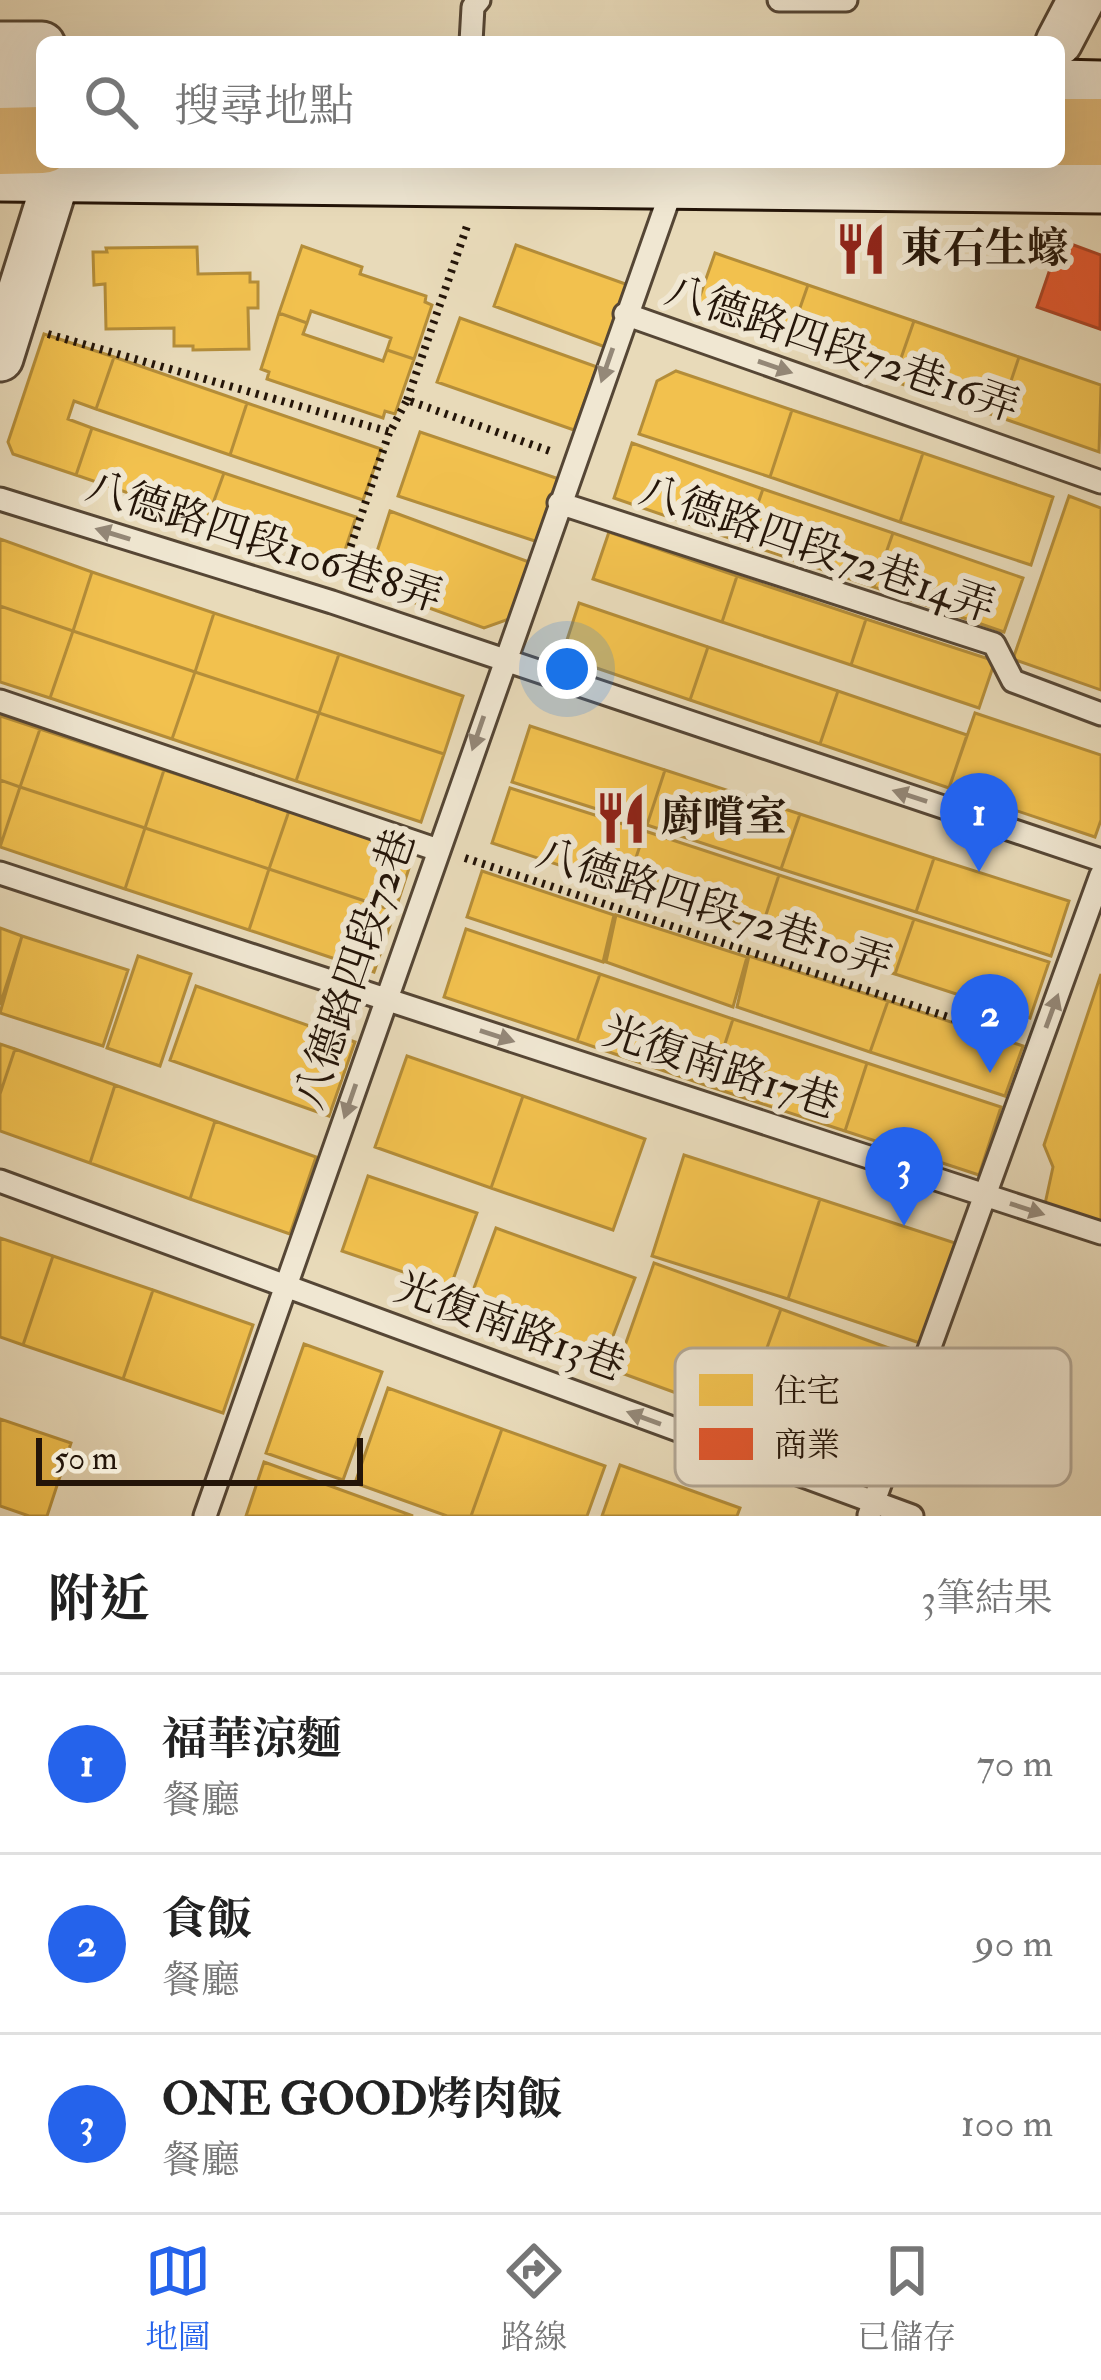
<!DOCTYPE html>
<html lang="zh-TW">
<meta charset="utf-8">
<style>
:root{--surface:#fff;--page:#f2f2f2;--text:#222;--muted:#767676;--line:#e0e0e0;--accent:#2563eb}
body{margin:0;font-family:"IM FELL Double Pica","Noto Serif TC",serif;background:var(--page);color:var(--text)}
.scale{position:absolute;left:36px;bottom:30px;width:327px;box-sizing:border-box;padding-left:12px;border:6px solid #241509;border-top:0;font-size:33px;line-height:42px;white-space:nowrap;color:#241509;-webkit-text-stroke:9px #f0e7d2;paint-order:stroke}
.you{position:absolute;left:567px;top:669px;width:42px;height:42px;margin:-30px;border:9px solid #fff;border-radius:50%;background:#1a73e8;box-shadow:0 0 0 18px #1a73e833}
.badge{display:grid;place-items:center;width:78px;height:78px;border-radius:50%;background:var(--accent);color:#fff;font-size:39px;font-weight:700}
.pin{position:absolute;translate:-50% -99px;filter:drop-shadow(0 3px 6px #0008)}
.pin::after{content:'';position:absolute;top:63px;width:42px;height:36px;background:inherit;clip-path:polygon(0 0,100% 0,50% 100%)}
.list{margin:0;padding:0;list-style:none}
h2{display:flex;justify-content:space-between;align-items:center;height:156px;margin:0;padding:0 48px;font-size:51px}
h2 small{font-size:39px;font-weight:400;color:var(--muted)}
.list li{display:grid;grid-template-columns:78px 1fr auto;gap:36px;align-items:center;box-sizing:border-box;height:180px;padding:0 48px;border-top:3px solid var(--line)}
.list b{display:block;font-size:45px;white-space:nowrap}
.list p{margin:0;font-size:39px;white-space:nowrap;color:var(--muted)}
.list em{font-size:39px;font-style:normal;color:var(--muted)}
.icon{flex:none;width:66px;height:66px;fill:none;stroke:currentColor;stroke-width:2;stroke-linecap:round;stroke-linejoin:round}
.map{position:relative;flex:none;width:1101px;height:1516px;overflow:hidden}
.search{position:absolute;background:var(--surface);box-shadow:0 12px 48px #0002;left:36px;right:36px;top:36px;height:132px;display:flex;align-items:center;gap:30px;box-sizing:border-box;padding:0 42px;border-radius:18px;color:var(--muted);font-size:45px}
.sheet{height:696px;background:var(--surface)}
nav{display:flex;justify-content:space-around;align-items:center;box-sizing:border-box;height:168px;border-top:3px solid var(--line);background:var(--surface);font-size:33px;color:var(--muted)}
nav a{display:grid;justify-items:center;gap:6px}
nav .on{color:var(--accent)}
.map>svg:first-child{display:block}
</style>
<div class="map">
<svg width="1101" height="1516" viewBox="0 0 1101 1516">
<rect width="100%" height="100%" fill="#e8dab9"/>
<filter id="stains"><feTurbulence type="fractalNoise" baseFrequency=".00167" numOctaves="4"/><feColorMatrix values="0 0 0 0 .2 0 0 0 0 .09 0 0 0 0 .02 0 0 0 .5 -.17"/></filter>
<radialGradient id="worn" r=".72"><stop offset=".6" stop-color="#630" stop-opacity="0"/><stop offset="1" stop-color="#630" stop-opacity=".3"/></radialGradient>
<path fill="#f2c14e" stroke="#b48d39" stroke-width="3" d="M 516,245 L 631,286 L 608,348 L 494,306 Z
M 302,246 L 362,267 L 360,274 L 426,296 L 425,302 L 432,305 L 414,359 L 387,350 L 391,338 L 311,311 L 307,323 L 279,313 Z
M 197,247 L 198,274 L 250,273 L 250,282 L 258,282 L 258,308 L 248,308 L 249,349 L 193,350 L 193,346 L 174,346 L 174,328 L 106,329 L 105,284 L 94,285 L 93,252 L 107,252 L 106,248 Z
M 715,253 L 808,285 L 787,345 L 694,313 Z
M 808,285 L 914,321 L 893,381 L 787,345 Z
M 279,313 L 307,323 L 303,334 L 383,361 L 387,350 L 414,359 L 395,414 L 385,411 L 383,418 L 267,379 L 269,372 L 261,369 Z
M 460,318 L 597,367 L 574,430 L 437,382 Z
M 914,321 L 1019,357 L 999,417 L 893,381 Z
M 44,334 L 114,357 L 96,409 L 74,401 L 68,419 L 92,428 L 76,475 L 13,454 L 8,442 Z
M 114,357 L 247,403 L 230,455 L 96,409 Z
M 1019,357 L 1101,385 L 1099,452 L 999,417 Z
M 676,371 L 792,410 L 770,477 L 639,434 L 657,381 Z
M 247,403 L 381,449 L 363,500 L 230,455 Z
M 792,410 L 923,453 L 900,522 L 770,477 Z
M 92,428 L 224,473 L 207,520 L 76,475 Z
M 420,432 L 559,479 L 538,542 L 398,496 Z
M 632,443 L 763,489 L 744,543 L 614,498 Z
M 923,453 L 1053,497 L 1031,565 L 900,522 Z
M 224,473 L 356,517 L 340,565 L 207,520 Z
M 763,489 L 893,533 L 874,587 L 744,543 Z
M 1069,496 L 1101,508 L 1101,690 L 1013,659 Z
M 390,511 L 529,562 L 512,618 L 484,628 L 385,592 L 372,567 Z
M 609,532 L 737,576 L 722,622 L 593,579 Z
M 893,533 L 1023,578 L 1004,632 L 874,587 Z
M 0,539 L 92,572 L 73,631 L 0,606 Z
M 92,572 L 214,613 L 195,672 L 73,631 Z
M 737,576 L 866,619 L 851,665 L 722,622 Z
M 579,603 L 708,647 L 690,700 L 576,661 L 567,640 Z
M 0,606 L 73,631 L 50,698 L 0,682 Z
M 214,613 L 339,654 L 319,713 L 195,672 Z
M 866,619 L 995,661 L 979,708 L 851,665 Z
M 73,631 L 195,672 L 172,739 L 50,698 Z
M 708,647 L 838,691 L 820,744 L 690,700 Z
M 339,654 L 463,696 L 444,754 L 319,713 Z
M 195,672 L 319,713 L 296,781 L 172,739 Z
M 838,691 L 967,735 L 949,788 L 820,744 Z
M 319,713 L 444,754 L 421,822 L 296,781 Z
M 975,713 L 1101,755 L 1101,820 L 1095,837 L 949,788 Z
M 0,716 L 40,729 L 20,787 L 0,780 Z
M 530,726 L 665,770 L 647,825 L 512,782 Z
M 40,729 L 164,770 L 145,828 L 20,787 Z
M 164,770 L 289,811 L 269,869 L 145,828 Z
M 665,770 L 800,814 L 781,869 L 647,825 Z
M 0,780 L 20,787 L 0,847 Z
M 20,787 L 145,828 L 125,889 L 0,847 Z
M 510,788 L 645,831 L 626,887 L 492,843 Z
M 289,811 L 414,853 L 395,911 L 269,869 Z
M 800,814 L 934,858 L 916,912 L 781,869 Z
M 145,828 L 269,869 L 249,930 L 125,889 Z
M 645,831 L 779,875 L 761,930 L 626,887 Z
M 934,858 L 1069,901 L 1051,956 L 916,912 Z
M 269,869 L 395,911 L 374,972 L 249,930 Z
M 482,871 L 614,915 L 603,962 L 467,917 Z
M 779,875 L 914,919 L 895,974 L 761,930 Z
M 616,915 L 747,957 L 733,1007 L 606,962 Z
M 914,919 L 1049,962 L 1030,1018 L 895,974 Z
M 0,928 L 22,936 L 0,1005 Z
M 466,929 L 600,974 L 577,1041 L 444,997 Z
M 22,936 L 128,970 L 103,1046 L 0,1013 Z
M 138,956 L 191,974 L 160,1066 L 107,1048 Z
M 749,956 L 888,1001 L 870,1052 L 737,1007 Z
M 600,974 L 733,1019 L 711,1087 L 577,1041 Z
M 1101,974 L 1101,1223 L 1045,1204 L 1053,1167 L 1044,1145 Z
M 196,986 L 355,1042 L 329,1116 L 170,1060 Z
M 888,1001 L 1023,1046 L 1005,1096 L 870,1052 Z
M 733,1019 L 867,1063 L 845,1131 L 711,1087 Z
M 0,1044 L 15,1049 L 0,1094 Z
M 15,1049 L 115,1085 L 90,1163 L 0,1131 L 0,1094 Z
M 407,1056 L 523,1096 L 491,1188 L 375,1147 Z
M 867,1063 L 1001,1107 L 979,1175 L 845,1131 Z
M 115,1085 L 215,1121 L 190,1199 L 90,1163 Z
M 523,1096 L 645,1139 L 613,1230 L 491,1188 Z
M 215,1121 L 316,1157 L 290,1234 L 190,1199 Z
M 684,1155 L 820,1199 L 788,1299 L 652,1256 Z
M 368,1176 L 477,1213 L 450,1288 L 342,1251 Z
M 820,1199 L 955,1243 L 923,1344 L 788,1299 Z
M 496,1228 L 635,1278 L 605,1357 L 467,1307 Z
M 0,1238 L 53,1256 L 23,1345 L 0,1337 Z
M 53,1256 L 153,1290 L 123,1379 L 23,1345 Z
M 654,1263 L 781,1309 L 742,1417 L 616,1371 Z
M 153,1290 L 253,1325 L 223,1413 L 123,1379 Z
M 781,1309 L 908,1355 L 869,1463 L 742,1417 Z
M 304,1344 L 382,1372 L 343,1480 L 266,1453 Z
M 388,1388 L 502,1429 L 471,1516 L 447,1516 L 355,1483 Z
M 0,1419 L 71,1443 L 47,1516 L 29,1516 L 0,1506 Z
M 502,1429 L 605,1466 L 587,1516 L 471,1516 Z
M 264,1462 L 413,1516 L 246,1516 Z
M 620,1465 L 740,1508 L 737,1516 L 602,1516 Z"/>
<path fill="#e4572e" stroke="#aa4323" stroke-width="3" d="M 1060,240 L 1101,255 L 1100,329 L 1037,307 Z"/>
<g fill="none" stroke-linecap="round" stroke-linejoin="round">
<g stroke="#554635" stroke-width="27">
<path id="lane" d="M 779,0 L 846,0
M 471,42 L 473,7 L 479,0
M 625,314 L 1101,482
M 0,499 L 332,602 L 1101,860
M 559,503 L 994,644 L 1013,681 L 1101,714
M 0,701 L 438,850
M 0,873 L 1101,1233
M 0,1181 L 912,1516
M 869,1515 L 1101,875
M 205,1516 L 674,183"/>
</g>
<g stroke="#554635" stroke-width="51">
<path id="street" d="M 1059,42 L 1081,0
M 0,45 L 42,45
M 0,358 L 59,170"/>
</g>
<g stroke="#241509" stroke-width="69">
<path id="secondary" d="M 1059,92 L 1101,93
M 0,95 L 42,96
M 0,169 L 1101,181"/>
</g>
<g stroke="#241509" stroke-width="72">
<path id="highway" d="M 1059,132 L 1101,132
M 0,141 L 42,140"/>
</g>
<path stroke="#241509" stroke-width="8" stroke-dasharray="3 6" stroke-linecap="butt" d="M 48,334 L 390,432 L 407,400 L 550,451
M 407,400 L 467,226
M 342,572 L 389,433
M 465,858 L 1009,1037"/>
<use href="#lane" stroke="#f0e7d2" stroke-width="21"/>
<use href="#street" stroke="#f0e7d2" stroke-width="45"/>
<use href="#secondary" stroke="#f0e7d2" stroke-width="63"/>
<use href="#highway" stroke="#e4bd7c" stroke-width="66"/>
</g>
<defs><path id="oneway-solid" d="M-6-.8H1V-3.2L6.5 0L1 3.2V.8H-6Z" transform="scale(3)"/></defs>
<g fill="#948878">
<use href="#oneway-solid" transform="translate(607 365) rotate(109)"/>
<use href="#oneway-solid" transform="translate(775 367) rotate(19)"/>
<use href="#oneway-solid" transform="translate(113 534) rotate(-163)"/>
<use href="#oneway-solid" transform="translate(478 733) rotate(109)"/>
<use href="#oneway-solid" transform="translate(910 796) rotate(-162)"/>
<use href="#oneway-solid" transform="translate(1052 1011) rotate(-70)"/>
<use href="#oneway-solid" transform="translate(497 1036) rotate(18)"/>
<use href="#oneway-solid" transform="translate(350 1101) rotate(109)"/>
<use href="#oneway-solid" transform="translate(1027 1209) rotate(18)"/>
<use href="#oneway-solid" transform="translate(644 1418) rotate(-160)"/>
</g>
<defs>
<g id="restaurant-bare" transform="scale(4.14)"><path d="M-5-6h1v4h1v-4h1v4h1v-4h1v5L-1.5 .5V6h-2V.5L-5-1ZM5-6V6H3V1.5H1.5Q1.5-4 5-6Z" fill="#8f2418" stroke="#f0e7d2" stroke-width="2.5" paint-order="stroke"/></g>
</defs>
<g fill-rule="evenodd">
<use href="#restaurant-bare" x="861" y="249"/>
<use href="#restaurant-bare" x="621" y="818"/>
</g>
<g text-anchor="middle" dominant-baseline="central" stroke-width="12" stroke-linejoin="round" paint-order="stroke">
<g font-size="42" font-weight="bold" fill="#241509" stroke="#f0e7d2" text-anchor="start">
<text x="901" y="249">東石生蠔</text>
<text x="661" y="818">廚嚐室</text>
</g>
<g font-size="42" fill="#241509" stroke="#f0e7d2">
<text transform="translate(842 349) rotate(19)">八德路四段72巷16弄</text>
<text transform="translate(264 542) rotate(18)">八德路四段106巷8弄</text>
<text transform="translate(817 549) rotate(19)">八德路四段72巷14弄</text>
<text transform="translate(714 909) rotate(18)">八德路四段72巷10弄</text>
<text transform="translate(355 969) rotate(-71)">八德路四段72巷</text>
<text transform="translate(721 1068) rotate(18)">光復南路17巷</text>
<text transform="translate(510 1327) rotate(20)">光復南路13巷</text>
</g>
</g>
<rect x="675" y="1348" width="396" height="138" rx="18" fill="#f0e7d2" stroke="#b3a896" stroke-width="3"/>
<rect x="699" y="1374" width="54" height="32" fill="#f2c14e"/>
<rect x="699" y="1428" width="54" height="32" fill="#e4572e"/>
<g font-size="33" fill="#241509">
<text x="774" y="1402">住宅</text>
<text x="774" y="1456">商業</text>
</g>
<rect width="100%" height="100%" filter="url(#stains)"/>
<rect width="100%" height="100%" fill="url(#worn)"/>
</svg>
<div class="scale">50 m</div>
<div class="you"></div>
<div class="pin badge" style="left:979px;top:872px">1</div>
<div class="pin badge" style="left:990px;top:1073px">2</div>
<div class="pin badge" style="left:904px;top:1226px">3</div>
<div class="search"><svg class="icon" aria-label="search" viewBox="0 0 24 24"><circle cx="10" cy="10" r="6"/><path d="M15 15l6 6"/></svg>搜尋地點</div>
</div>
<section class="sheet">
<h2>附近<small>3筆結果</small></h2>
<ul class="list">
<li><span class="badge">1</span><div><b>福華涼麵</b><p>餐廳</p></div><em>70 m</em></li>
<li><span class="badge">2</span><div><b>食飯</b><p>餐廳</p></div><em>90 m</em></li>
<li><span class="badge">3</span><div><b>ONE GOOD烤肉飯</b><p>餐廳</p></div><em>100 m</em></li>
</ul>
</section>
<nav>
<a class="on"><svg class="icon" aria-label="map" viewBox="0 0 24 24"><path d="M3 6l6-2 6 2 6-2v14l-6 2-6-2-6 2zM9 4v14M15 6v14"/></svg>地圖</a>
<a><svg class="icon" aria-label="directions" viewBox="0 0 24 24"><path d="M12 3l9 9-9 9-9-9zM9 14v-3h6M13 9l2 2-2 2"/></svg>路線</a>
<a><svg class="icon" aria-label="saved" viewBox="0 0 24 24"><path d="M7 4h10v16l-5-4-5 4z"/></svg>已儲存</a>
</nav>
